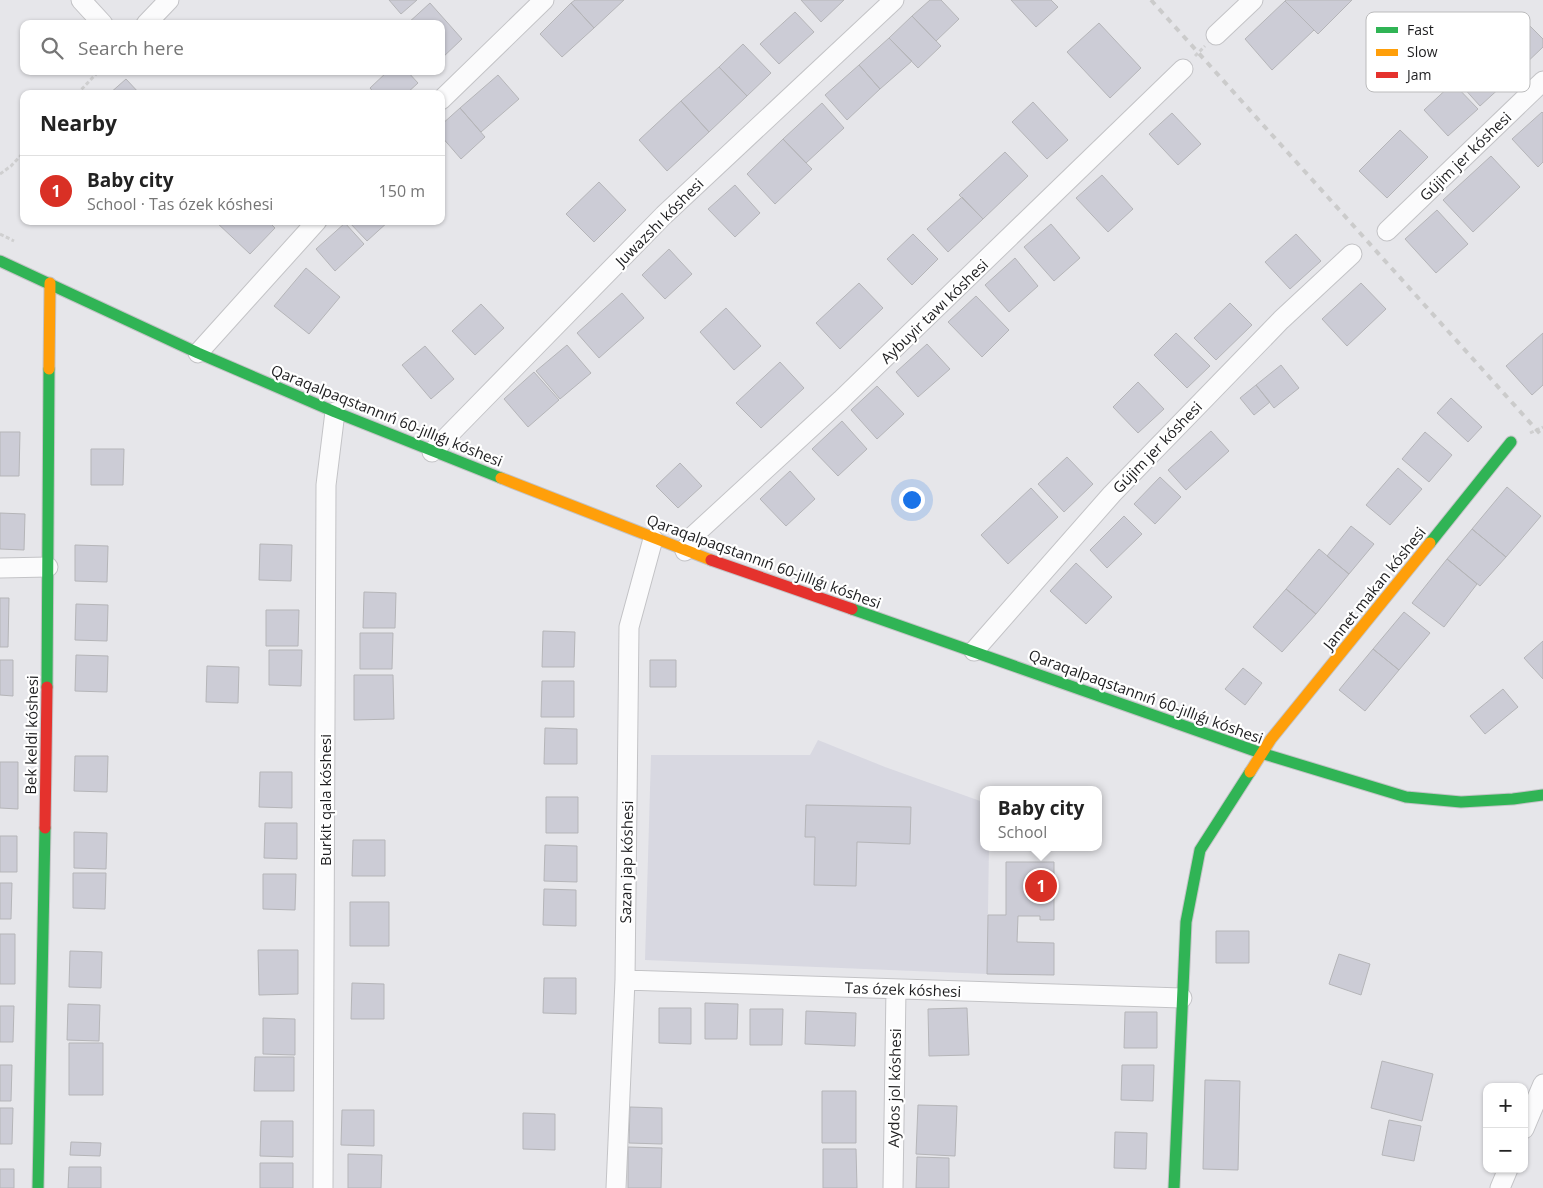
<!DOCTYPE html>
<meta charset="utf-8">
<style>
:root{--surface:#fff;--page:#f2f2f2;--text:#222;--muted:#767676;--line:#e0e0e0;--accent:#d93025}
body{margin:0;font-family:"Open Sans",sans-serif;background:var(--page);color:var(--text)}
.controls{position:absolute;right:15px;bottom:15px;display:grid;overflow:hidden;border-radius:10px;box-shadow:0 1px 4px #0004}
.controls button{width:45px;height:45px;display:grid;place-items:center;padding:0;border:0;border-bottom:1px solid var(--line);background:var(--surface);color:var(--text);font:25px sans-serif}
.you{position:absolute;left:911px;top:499px;width:18px;height:18px;margin:-12px;border:4px solid #fff;border-radius:50%;background:#1a73e8;box-shadow:0 0 0 8px #1a73e833}
.badge{display:grid;place-items:center;width:32px;height:32px;border-radius:50%;background:var(--accent);color:#fff;font-size:16px;font-weight:700}
.pin{position:absolute;translate:-50% -50%;border:2px solid #fff;box-shadow:0 1px 5px #0006}
.popup{position:absolute;left:980px;top:786px;width:122px;height:65px;box-sizing:border-box;display:grid;place-content:center;border-radius:10px;background:var(--surface);filter:drop-shadow(0 1px 4px #0005);font-size:16px;white-space:nowrap;color:var(--muted)}
.popup b{font-size:19px;color:var(--text)}
.popup::after{content:'';position:absolute;left:50%;top:100%;margin-left:-10px;border:10px solid transparent;border-top-color:var(--surface)}
.list{margin:0;padding:0;list-style:none}
h2{display:flex;justify-content:space-between;align-items:center;height:65px;margin:0;padding:0 20px;font-size:21px}
h2 small{font-size:16px;font-weight:400;color:var(--muted)}
.list li{display:grid;grid-template-columns:32px 1fr auto;gap:15px;align-items:center;box-sizing:border-box;height:70px;padding:0 20px;border-top:1px solid var(--line)}
.list b{display:block;font-size:19px;white-space:nowrap}
.list p{margin:0;font-size:16px;white-space:nowrap;color:var(--muted)}
.list em{font-size:16px;font-style:normal;color:var(--muted)}
.icon{flex:none;width:28px;height:28px;fill:none;stroke:currentColor;stroke-width:2;stroke-linecap:round;stroke-linejoin:round}
.map{position:relative;flex:none;width:1543px;height:1188px;overflow:hidden}
.search{position:absolute;background:var(--surface);box-shadow:0 1px 4px #0004;left:20px;top:20px;width:425px;height:55px;display:flex;align-items:center;gap:12px;box-sizing:border-box;padding:0 18px;border-radius:10px;color:var(--muted);font-size:19px}
.panel{position:absolute;background:var(--surface);box-shadow:0 1px 4px #0004;left:20px;top:90px;width:425px;height:135px;border-radius:10px}
.map>svg:first-child{display:block}
</style>
<div class="map">
<svg width="1543" height="1188" viewBox="0 0 1543 1188">
<rect width="100%" height="100%" fill="#e6e6ea"/>
<path fill="#d8d8e1" d="M 818,740 L 885,767 L 983,802 L 984,847 L 989,847 L 987,974 L 645,960 L 651,755 L 810,755 Z"/>
<path fill="#ccccd6" stroke="#b5b5b8" d="M 389,0 L 417,0 L 401,14 Z
M 575,0 L 624,0 L 594,28 L 571,3 Z
M 801,0 L 844,0 L 821,22 Z
M 930,0 L 941,0 L 959,19 L 936,41 L 912,16 Z
M 1011,0 L 1051,0 L 1058,7 L 1036,27 Z
M 1286,0 L 1352,0 L 1318,34 L 1285,1 Z
M 1285,1 L 1314,30 L 1272,70 L 1245,39 Z
M 430,3 L 462,39 L 441,59 L 441,24 L 407,24 Z
M 571,3 L 594,28 L 562,57 L 540,34 Z
M 795,12 L 814,32 L 779,64 L 760,44 Z
M 912,16 L 941,46 L 918,68 L 889,38 Z
M 1524,20 L 1543,39 L 1543,47 L 1520,69 L 1498,45 Z
M 1099,23 L 1141,68 L 1110,98 L 1067,52 Z
M 889,38 L 912,61 L 880,89 L 859,65 Z
M 743,44 L 771,73 L 747,96 L 719,67 Z
M 1496,54 L 1515,74 L 1480,106 L 1462,86 Z
M 859,65 L 880,89 L 847,120 L 825,95 Z
M 719,67 L 747,96 L 709,132 L 681,101 Z
M 388,71 L 407,71 L 418,83 L 406,94 L 375,94 L 370,88 Z
M 498,75 L 519,99 L 481,132 L 460,108 Z
M 126,79 L 140,94 L 109,94 Z
M 1453,83 L 1478,109 L 1448,136 L 1424,110 Z
M 681,101 L 709,132 L 667,171 L 639,140 Z
M 1033,102 L 1068,140 L 1047,159 L 1012,122 Z
M 822,103 L 844,128 L 806,163 L 783,139 Z
M 460,108 L 485,137 L 461,159 L 441,136 L 441,125 Z
M 1542,112 L 1543,113 L 1543,162 L 1538,167 L 1512,139 Z
M 1172,113 L 1201,144 L 1178,165 L 1149,134 Z
M 1400,130 L 1428,157 L 1387,198 L 1359,171 Z
M 783,139 L 812,169 L 775,204 L 747,174 Z
M 1005,152 L 1028,176 L 983,219 L 959,195 Z
M 1491,156 L 1520,187 L 1473,232 L 1443,200 Z
M 1102,175 L 1133,209 L 1108,232 L 1076,198 Z
M 599,182 L 626,210 L 594,242 L 566,214 Z
M 735,185 L 760,213 L 735,237 L 708,209 Z
M 962,197 L 983,219 L 948,252 L 927,229 Z
M 1437,210 L 1468,244 L 1436,273 L 1405,239 Z
M 215,221 L 268,221 L 275,228 L 250,254 Z
M 348,221 L 389,221 L 367,241 Z
M 345,223 L 364,244 L 335,271 L 316,249 Z
M 1051,224 L 1080,258 L 1054,281 L 1024,247 Z
M 913,234 L 938,259 L 912,285 L 887,259 Z
M 1296,234 L 1321,261 L 1290,289 L 1265,262 Z
M 669,249 L 692,274 L 665,299 L 642,275 Z
M 1015,258 L 1038,286 L 1009,312 L 985,285 Z
M 306,268 L 340,297 L 309,334 L 274,306 Z
M 859,283 L 883,308 L 840,349 L 816,323 Z
M 1361,283 L 1386,309 L 1347,346 L 1322,319 Z
M 622,293 L 644,318 L 599,358 L 577,333 Z
M 976,296 L 1009,330 L 982,357 L 948,322 Z
M 1230,303 L 1252,325 L 1216,360 L 1194,338 Z
M 481,304 L 504,328 L 475,355 L 452,331 Z
M 726,308 L 761,346 L 734,370 L 700,332 Z
M 1176,333 L 1210,366 L 1187,388 L 1154,355 Z
M 1543,333 L 1543,385 L 1532,395 L 1506,366 Z
M 927,344 L 950,369 L 918,397 L 896,372 Z
M 567,345 L 591,373 L 560,399 L 536,371 Z
M 425,346 L 454,379 L 431,399 L 402,365 Z
M 780,362 L 804,388 L 761,428 L 736,403 Z
M 1281,365 L 1299,388 L 1274,408 L 1256,385 Z
M 534,372 L 559,400 L 528,427 L 504,399 Z
M 1138,382 L 1164,409 L 1138,433 L 1113,407 Z
M 1256,385 L 1270,402 L 1254,415 L 1240,398 Z
M 877,386 L 904,414 L 877,439 L 851,410 Z
M 1451,398 L 1482,427 L 1468,442 L 1437,413 Z
M 842,421 L 867,449 L 838,476 L 812,449 Z
M 1211,431 L 1229,451 L 1186,490 L 1168,470 Z
M 0,432 L 20,432 L 19,476 L 0,476 Z
M 1425,432 L 1452,455 L 1429,482 L 1402,459 Z
M 91,449 L 124,449 L 123,485 L 91,485 Z
M 1067,457 L 1093,484 L 1064,512 L 1038,484 Z
M 680,463 L 702,486 L 678,508 L 656,486 Z
M 1398,468 L 1422,489 L 1390,525 L 1366,505 Z
M 790,471 L 815,499 L 786,526 L 760,499 Z
M 1160,477 L 1181,497 L 1155,524 L 1134,504 Z
M 1507,487 L 1541,516 L 1506,557 L 1472,529 Z
M 1031,488 L 1058,517 L 1008,564 L 981,535 Z
M 0,513 L 25,514 L 24,550 L 0,549 Z
M 1124,516 L 1142,534 L 1107,568 L 1090,550 Z
M 1351,526 L 1374,544 L 1349,574 L 1327,556 Z
M 1472,529 L 1506,557 L 1480,586 L 1447,559 Z
M 260,544 L 292,545 L 291,581 L 259,580 Z
M 75,545 L 108,546 L 107,582 L 75,581 Z
M 1319,549 L 1349,574 L 1316,614 L 1286,589 Z
M 1447,559 L 1477,584 L 1444,627 L 1412,603 Z
M 1076,563 L 1112,597 L 1086,624 L 1050,591 Z
M 1286,589 L 1316,614 L 1282,652 L 1253,627 Z
M 364,592 L 396,593 L 395,628 L 363,628 Z
M 0,598 L 9,598 L 8,647 L 0,647 Z
M 76,604 L 108,605 L 107,641 L 75,640 Z
M 266,610 L 299,610 L 298,646 L 266,646 Z
M 1404,612 L 1430,633 L 1399,670 L 1373,649 Z
M 543,631 L 575,632 L 574,667 L 542,667 Z
M 360,633 L 393,633 L 392,669 L 360,669 Z
M 1543,641 L 1543,679 L 1524,658 Z
M 1373,649 L 1399,670 L 1365,711 L 1339,690 Z
M 269,650 L 302,650 L 301,686 L 269,685 Z
M 76,655 L 108,656 L 107,692 L 75,691 Z
M 0,660 L 13,660 L 13,696 L 0,695 Z
M 650,660 L 676,660 L 676,687 L 650,687 Z
M 207,666 L 239,667 L 238,703 L 206,702 Z
M 1243,668 L 1262,683 L 1245,705 L 1225,689 Z
M 354,675 L 393,675 L 394,719 L 354,720 Z
M 542,681 L 574,681 L 574,717 L 541,717 Z
M 1503,689 L 1518,707 L 1485,734 L 1470,716 Z
M 545,728 L 577,729 L 577,764 L 544,764 Z
M 75,756 L 108,756 L 107,792 L 74,791 Z
M 0,762 L 18,762 L 18,809 L 0,808 Z
M 260,772 L 292,772 L 292,808 L 259,807 Z
M 546,797 L 578,797 L 578,833 L 546,833 Z
M 806,805 L 911,807 L 910,844 L 857,842 L 856,886 L 814,885 L 815,837 L 805,837 Z
M 265,823 L 297,823 L 297,859 L 264,858 Z
M 74,832 L 107,833 L 106,869 L 74,868 Z
M 0,836 L 17,836 L 17,872 L 0,872 Z
M 353,840 L 385,840 L 385,876 L 352,876 Z
M 545,845 L 577,846 L 577,882 L 544,881 Z
M 1006,862 L 1054,862 L 1054,920 L 1040,920 L 1040,916 L 1018,916 L 1017,942 L 1054,943 L 1054,975 L 987,974 L 988,915 L 1006,915 Z
M 73,873 L 106,873 L 105,909 L 73,908 Z
M 263,874 L 296,874 L 295,910 L 263,909 Z
M 0,883 L 12,883 L 11,919 L 0,919 Z
M 544,889 L 576,890 L 576,926 L 543,925 Z
M 350,902 L 389,902 L 389,946 L 350,946 Z
M 1216,931 L 1249,931 L 1249,963 L 1216,963 Z
M 0,934 L 15,934 L 15,984 L 0,984 Z
M 258,950 L 298,950 L 298,994 L 259,995 Z
M 70,951 L 102,952 L 101,988 L 69,987 Z
M 1339,954 L 1370,964 L 1361,995 L 1329,984 Z
M 544,978 L 576,978 L 576,1014 L 543,1013 Z
M 352,983 L 384,984 L 384,1019 L 351,1019 Z
M 705,1003 L 738,1004 L 737,1039 L 705,1039 Z
M 68,1004 L 100,1005 L 99,1041 L 67,1040 Z
M 0,1006 L 14,1006 L 13,1042 L 0,1042 Z
M 659,1008 L 691,1008 L 691,1044 L 659,1043 Z
M 967,1008 L 969,1055 L 929,1056 L 928,1009 Z
M 750,1009 L 783,1009 L 782,1045 L 750,1045 Z
M 806,1011 L 856,1013 L 855,1046 L 805,1044 Z
M 1125,1012 L 1157,1012 L 1157,1048 L 1124,1048 Z
M 263,1018 L 295,1019 L 295,1055 L 263,1054 Z
M 69,1043 L 103,1043 L 103,1095 L 69,1095 Z
M 255,1057 L 294,1057 L 294,1091 L 254,1091 Z
M 1382,1061 L 1433,1074 L 1422,1121 L 1371,1108 Z
M 0,1065 L 12,1065 L 11,1101 L 0,1101 Z
M 1122,1065 L 1154,1065 L 1153,1101 L 1121,1100 Z
M 1205,1080 L 1240,1081 L 1238,1170 L 1203,1169 Z
M 822,1091 L 856,1091 L 856,1143 L 822,1143 Z
M 918,1105 L 957,1106 L 955,1156 L 916,1154 Z
M 630,1107 L 662,1108 L 662,1144 L 629,1143 Z
M 0,1108 L 13,1108 L 12,1144 L 0,1144 Z
M 342,1110 L 374,1110 L 374,1146 L 341,1145 Z
M 523,1113 L 555,1114 L 555,1150 L 523,1149 Z
M 1389,1120 L 1421,1126 L 1414,1161 L 1382,1155 Z
M 261,1121 L 293,1121 L 293,1157 L 260,1156 Z
M 1115,1132 L 1147,1133 L 1146,1169 L 1114,1168 Z
M 71,1142 L 101,1143 L 100,1156 L 70,1155 Z
M 628,1147 L 662,1148 L 661,1188 L 628,1188 Z
M 823,1149 L 856,1149 L 857,1188 L 823,1188 Z
M 348,1154 L 382,1155 L 381,1188 L 348,1188 Z
M 917,1157 L 949,1158 L 949,1188 L 916,1188 Z
M 260,1163 L 293,1163 L 293,1188 L 260,1188 Z
M 69,1167 L 101,1167 L 101,1188 L 68,1188 Z
M 0,1169 L 14,1169 L 14,1188 L 0,1188 Z"/>
<g fill="none" stroke-linecap="round" stroke-linejoin="round">
<g stroke="#c3c3c6" stroke-width="21">
<path id="street" d="M 81,0 L 103,24
M 146,24 L 169,0
M 1216,35 L 1253,0
M 441,100 L 544,0
M 1387,231 L 1543,81
M 198,353 L 317,221
M 432,452 L 664,215 L 894,0
M 685,551 L 693,536 L 841,400 L 1183,69
M 0,568 L 48,567
M 974,651 L 1112,494 L 1281,320 L 1352,254
M 625,980 L 1182,998
M 1524,1129 L 1543,1084
M 323,1188 L 326,485 L 335,412
M 616,1188 L 625,980 L 629,627 L 653,539
M 893,1188 L 896,989
M 1500,1188 L 1508,1169"/>
</g>
<g stroke="#c3c3c6" stroke-width="13">
<path id="fast" d="M 0,261 L 198,353 L 335,412 L 501,478
M 1430,543 L 1511,442
M 852,609 L 1261,753 L 1406,797 L 1461,802 L 1513,799 L 1543,795
M 47,687 L 49,369
M 38,1188 L 45,828
M 1174,1188 L 1186,922 L 1200,850 L 1250,772"/>
</g>
<g stroke="#c3c3c6" stroke-width="13">
<path id="slow" d="M 49,369 L 50,283
M 501,478 L 711,560
M 1250,772 L 1271,739 L 1430,543"/>
</g>
<g stroke="#c3c3c6" stroke-width="13">
<path id="jam" d="M 711,560 L 852,609
M 45,828 L 47,687"/>
</g>
<path stroke="#cfcfd0" stroke-width="3" stroke-dasharray="4 2.5" stroke-linecap="butt" d="M 1195,56 L 1205,46
M 77,94 L 99,71
M 0,174 L 11,166 L 24,152
M 0,234 L 14,241
M 1530,433 L 1543,427"/>
<use href="#street" stroke="#fbfbfc" stroke-width="19"/>
<use href="#fast" stroke="#30b455" stroke-width="11"/>
<use href="#slow" stroke="#ff9f0a" stroke-width="11"/>
<use href="#jam" stroke="#e5322d" stroke-width="11"/>
<path stroke="#cbcbcb" stroke-width="4" stroke-dasharray="6 6" stroke-linecap="butt" d="M 1151,0 L 1543,437"/>
</g>
<g text-anchor="middle" dominant-baseline="central" stroke-width="4.5" stroke-linejoin="round" paint-order="stroke">
<g font-size="15" fill="#1d1d1f" stroke="#fff">
<text transform="translate(1465 156) rotate(-44)">Gújim jer kóshesi</text>
<text transform="translate(659 222) rotate(-45)">Juwazshı kóshesi</text>
<text transform="translate(934 311) rotate(-44)">Aybuyir tawı kóshesi</text>
<text transform="translate(387 415) rotate(22)">Qaraqalpaqstannıń 60-jıllıǵı kóshesi</text>
<text transform="translate(1157 447) rotate(-46)">Gújim jer kóshesi</text>
<text transform="translate(764 561) rotate(20)">Qaraqalpaqstannıń 60-jıllıǵı kóshesi</text>
<text transform="translate(1374 588) rotate(-51)">Jannet makan kóshesi</text>
<text transform="translate(1146 696) rotate(20)">Qaraqalpaqstannıń 60-jıllıǵı kóshesi</text>
<text transform="translate(31 735) rotate(-89)">Bek keldi kóshesi</text>
<text transform="translate(325 800) rotate(-90)">Burkit qala kóshesi</text>
<text transform="translate(626 862) rotate(-89)">Sazan jap kóshesi</text>
<text transform="translate(903 989) rotate(2)">Tas ózek kóshesi</text>
<text transform="translate(894 1088) rotate(-89)">Aydos jol kóshesi</text>
</g>
</g>
<rect x="1366" y="12" width="164" height="80" rx="8" fill="#fff" stroke="#bbbbbc" stroke-width="1"/>
<rect x="1376" y="27" width="22" height="6" fill="#30b455"/>
<rect x="1376" y="49" width="22" height="7" fill="#ff9f0a"/>
<rect x="1376" y="72" width="22" height="6" fill="#e5322d"/>
<g font-size="14" fill="#1d1d1f">
<text x="1407" y="35">Fast</text>
<text x="1407" y="57">Slow</text>
<text x="1407" y="80">Jam</text>
</g>
</svg>
<div class="controls">
<button>+</button>
<button>−</button>
</div>
<div class="you"></div>
<div class="pin badge" style="left:1041px;top:886px">1</div>
<div class="popup"><b>Baby city</b>School</div>
<div class="search"><svg class="icon" aria-label="search" viewBox="0 0 24 24"><circle cx="10" cy="10" r="6"/><path d="M15 15l6 6"/></svg>Search here</div>
<section class="panel">
<h2>Nearby<small></small></h2>
<ul class="list">
<li><span class="badge">1</span><div><b>Baby city</b><p>School · Tas ózek kóshesi</p></div><em>150 m</em></li>
</ul>
</section>
</div>
